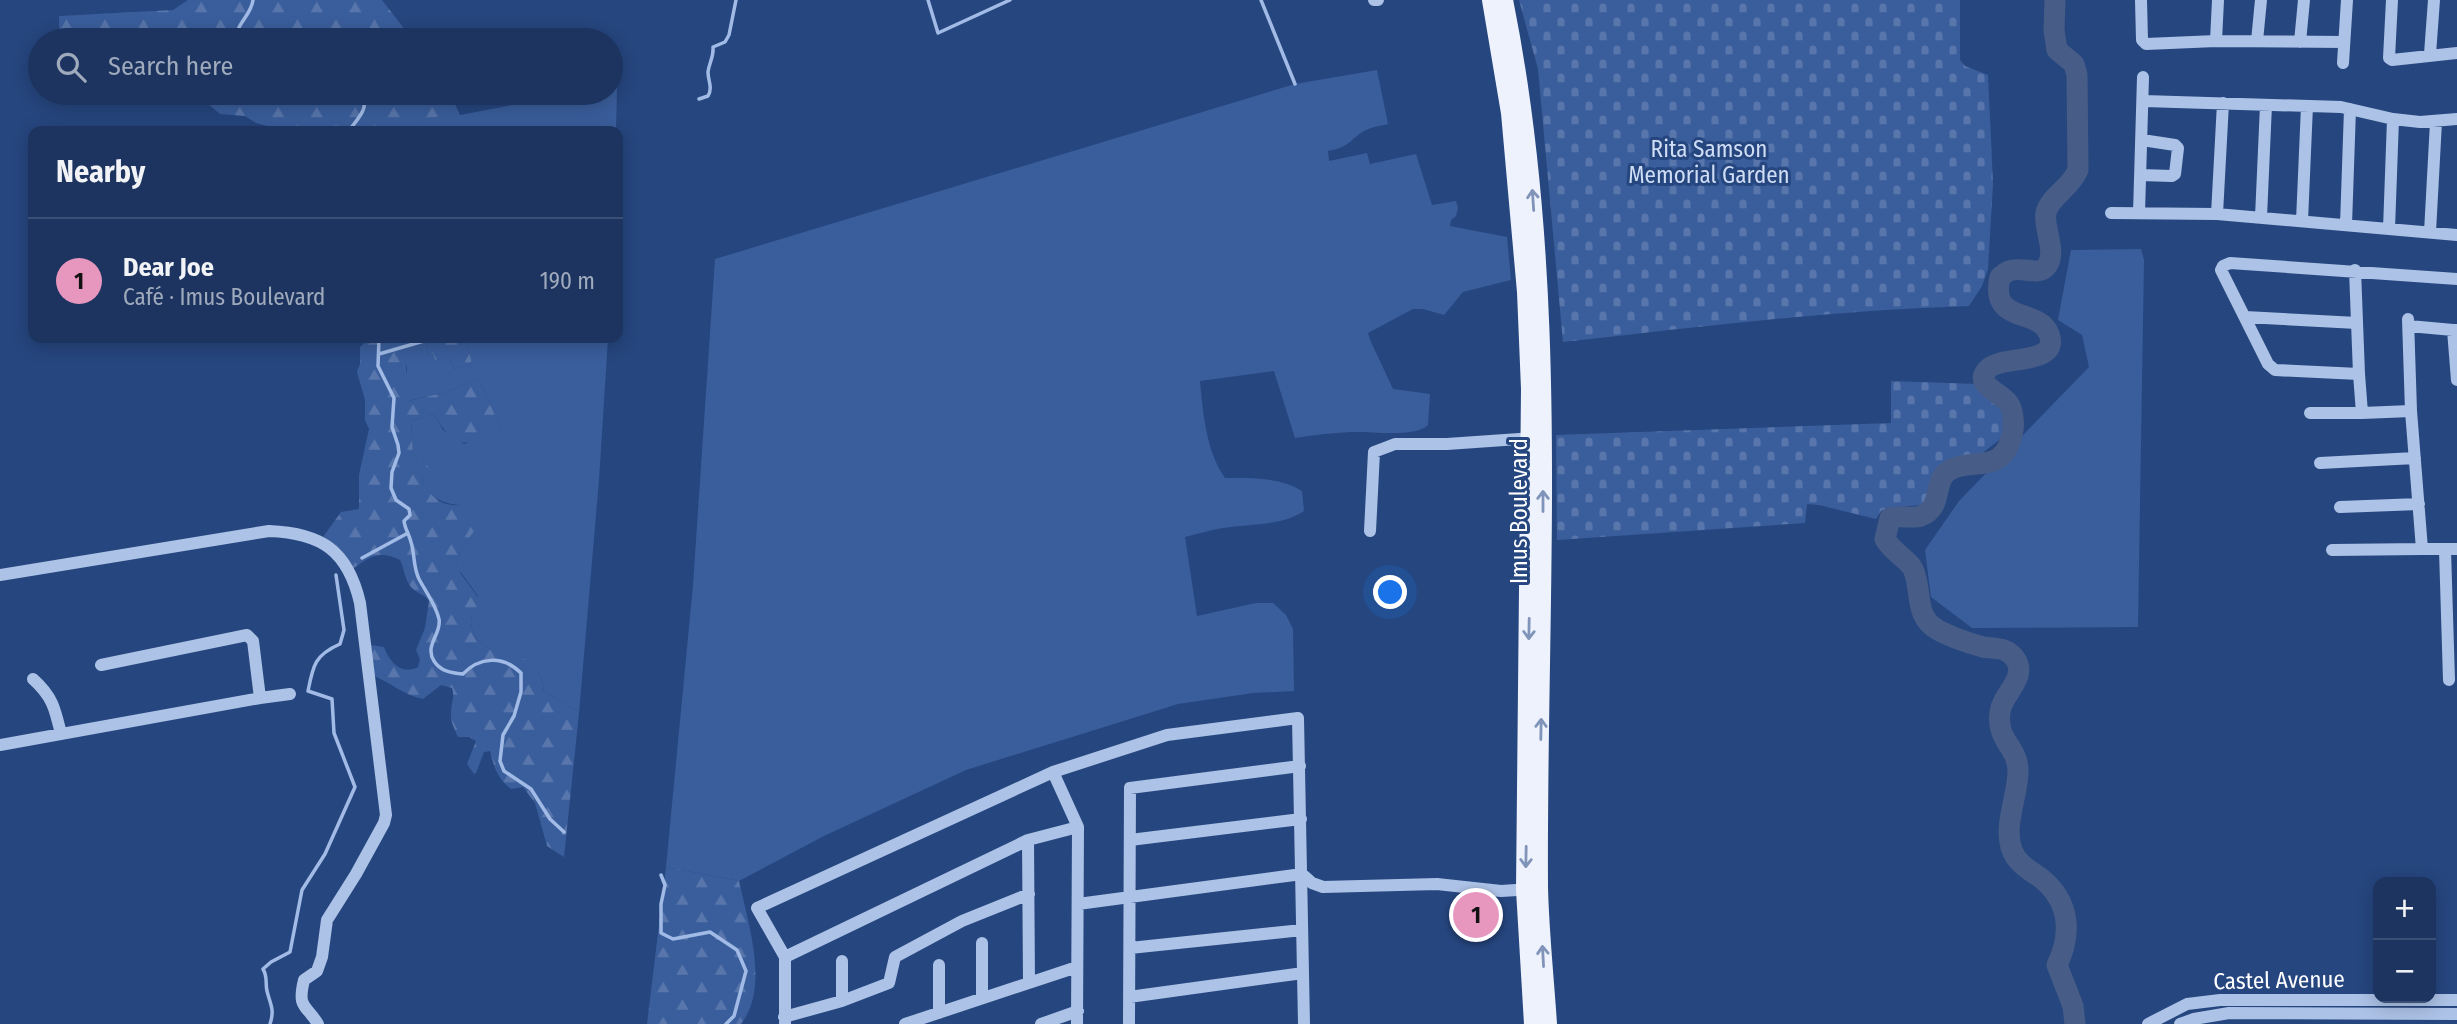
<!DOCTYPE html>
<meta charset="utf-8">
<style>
:root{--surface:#1c345f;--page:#253c65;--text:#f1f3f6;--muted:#a0aabd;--line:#3a4f74;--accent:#e797bd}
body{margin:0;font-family:"Fira Sans Condensed",sans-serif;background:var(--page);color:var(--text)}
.controls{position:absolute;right:21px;bottom:21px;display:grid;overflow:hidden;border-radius:14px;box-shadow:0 4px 18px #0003}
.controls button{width:63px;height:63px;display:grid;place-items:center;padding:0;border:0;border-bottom:2px solid var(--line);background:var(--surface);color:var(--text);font:35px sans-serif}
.you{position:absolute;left:1391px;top:593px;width:24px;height:24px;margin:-18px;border:5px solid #fff;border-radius:50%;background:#1a73e8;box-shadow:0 0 0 10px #1a73e833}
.badge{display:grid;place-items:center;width:46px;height:46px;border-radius:50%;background:var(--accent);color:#111;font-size:23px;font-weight:700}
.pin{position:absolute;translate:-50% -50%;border:4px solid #fff;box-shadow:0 2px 7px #0006}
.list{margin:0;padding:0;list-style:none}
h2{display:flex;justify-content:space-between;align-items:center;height:91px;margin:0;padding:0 28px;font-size:30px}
h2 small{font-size:23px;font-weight:400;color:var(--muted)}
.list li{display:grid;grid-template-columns:46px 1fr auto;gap:21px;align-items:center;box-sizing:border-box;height:126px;padding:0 28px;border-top:2px solid var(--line)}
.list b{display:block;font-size:26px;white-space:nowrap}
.list p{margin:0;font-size:23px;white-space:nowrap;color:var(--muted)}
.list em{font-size:23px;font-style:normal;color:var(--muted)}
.icon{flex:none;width:38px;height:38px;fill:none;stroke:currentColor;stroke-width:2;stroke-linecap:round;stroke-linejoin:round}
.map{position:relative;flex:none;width:2457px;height:1024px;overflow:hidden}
.search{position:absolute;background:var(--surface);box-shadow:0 4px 18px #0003;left:28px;top:28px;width:595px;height:77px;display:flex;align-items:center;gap:18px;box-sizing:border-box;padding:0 24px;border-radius:38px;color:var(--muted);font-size:26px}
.panel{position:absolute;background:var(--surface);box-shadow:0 4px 18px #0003;left:28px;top:126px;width:595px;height:217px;border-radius:14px}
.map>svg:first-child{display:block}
</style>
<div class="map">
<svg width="2457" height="1024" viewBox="0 0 2457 1024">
<defs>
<pattern id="forest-firs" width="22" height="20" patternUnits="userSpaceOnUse" patternTransform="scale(1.75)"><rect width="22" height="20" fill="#3a5e9c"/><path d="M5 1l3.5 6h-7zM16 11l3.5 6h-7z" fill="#5876ab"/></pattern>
<pattern id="cemetery-stones" width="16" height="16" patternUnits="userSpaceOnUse" patternTransform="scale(1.75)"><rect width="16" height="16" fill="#3a5e9c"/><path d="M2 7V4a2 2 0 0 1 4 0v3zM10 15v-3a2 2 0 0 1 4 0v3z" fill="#5876ab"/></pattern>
</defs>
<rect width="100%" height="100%" fill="#26467f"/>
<path fill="#3a5e9c" d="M 1377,70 L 1388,124 C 1380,126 1371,127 1364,131 C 1348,141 1350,147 1328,151 L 1329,161 L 1367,153 L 1370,164 L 1416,154 L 1432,205 L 1456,201 L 1458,208 L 1456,216 L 1451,220 L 1450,226 L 1507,237 L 1511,280 L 1463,292 L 1444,315 L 1423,309 L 1413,309 L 1368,333 L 1371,342 L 1393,389 L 1430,394 L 1428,425 C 1415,438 1370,431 1351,432 C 1332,433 1313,435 1295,438 L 1274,371 L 1200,381 C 1203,413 1206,451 1225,478 C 1250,478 1281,477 1302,491 L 1304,511 C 1282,526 1249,524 1223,528 C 1210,530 1198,534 1185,537 L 1197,616 L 1256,603 L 1273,603 L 1286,615 L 1293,629 L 1294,691 L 1253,693 L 1178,704 L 966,770 L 824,836 L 739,881 L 666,867 L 693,585 L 715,259 L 1295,84 Z
M 611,88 L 617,88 L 616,131 L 395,131 L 397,128 L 439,116 L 435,101 L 451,95 L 460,115 L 564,95 L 611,93 Z
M 2141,249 L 2144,260 L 2138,627 L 1972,628 L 1931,597 L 1925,550 L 1959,501 L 2089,367 L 2082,335 L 2058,320 L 2071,250 Z
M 398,338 L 424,338 L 428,352 L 433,354 L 435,360 L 449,358 L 454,369 L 472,364 L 466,338 L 608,338 L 599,480 L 579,713 L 544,691 C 543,686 542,680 540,675 C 527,645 473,662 471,622 C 471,613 476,605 478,596 L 457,567 L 456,562 L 467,540 L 461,505 C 444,505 426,496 422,478 L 425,473 L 413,453 L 411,421 L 434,414 L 443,430 L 464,444 L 501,429 L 479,379 L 442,393 L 408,401 L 405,381 L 407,368 Z"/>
<path fill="url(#forest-firs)" d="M 188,0 L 382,0 L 413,40 L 59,40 L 59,16 L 173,10 Z
M 205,93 L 450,93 L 451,95 L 436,101 L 440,116 L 398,128 L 395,131 L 279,131 L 278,129 L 256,123 L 245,116 L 220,114 L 208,104 Z
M 370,338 L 398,338 C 411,356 403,380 409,401 L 442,393 L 479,379 L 501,429 C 467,450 453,448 434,414 L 411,421 L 413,453 L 417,460 L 426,462 L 429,469 L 422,478 C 424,488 436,502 447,504 C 453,506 460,505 466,505 L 476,515 L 477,528 L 467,540 L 456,562 L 461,574 L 480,600 L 481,604 C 474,608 471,614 471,622 C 473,658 515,647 534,666 C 541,673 542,682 544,691 L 579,713 L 564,857 L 547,846 L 535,803 L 523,787 L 511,789 C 497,778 494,767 490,751 L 484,752 L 476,773 L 474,774 L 467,764 L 476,741 L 469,737 L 458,737 C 455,730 450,721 451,713 C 451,703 455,698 452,688 L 441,685 L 423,699 C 403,695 390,682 372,675 L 370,645 L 384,647 C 389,661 401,676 418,667 L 420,659 L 416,650 L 425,628 L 429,601 C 424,593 417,594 411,587 C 405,580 404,568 400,560 C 381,550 370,556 354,568 L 323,537 L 341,512 L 359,509 L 359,475 L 369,429 L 365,420 L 365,400 L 357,372 L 360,364 L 360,347 Z
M 424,338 L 466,338 L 472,364 L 454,369 L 449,358 L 435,360 L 433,354 L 428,352 Z
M 666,867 L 739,881 C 748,923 770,987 741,1024 L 647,1024 Z"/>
<path fill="url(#cemetery-stones)" d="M 1519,0 L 1960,0 L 1960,60 L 1965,66 L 1988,75 L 1993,184 L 1988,269 L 1982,286 L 1969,306 C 1833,310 1698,327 1563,342 L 1538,69 Z
M 1891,381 L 1978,384 L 2003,403 L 2008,417 L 2008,427 L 2003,437 L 1976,458 L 1947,464 L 1935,482 L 1935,499 L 1933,504 L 1887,508 L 1881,511 L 1876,519 L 1819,505 L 1807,504 L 1805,523 L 1557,540 L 1556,435 L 1891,423 Z"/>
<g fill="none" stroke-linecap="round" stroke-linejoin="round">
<path stroke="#a1bbe6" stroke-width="3.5" d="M 928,0 L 938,33 L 1010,0
M 1261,0 L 1295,84
M 236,40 C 236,23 251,16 253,0
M 699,99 L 708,96 C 713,87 708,81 708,72 C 709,63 714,57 713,47 L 725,42 L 729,35 L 736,0
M 349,131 C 357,118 373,107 358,93
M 379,338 L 378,366 L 394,398 L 392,427 L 398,445 L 399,453 L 392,472 L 391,488 L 396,500 L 409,509 L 410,515 L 404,521 C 405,529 409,534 411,542 C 415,555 413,567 419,579 C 426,592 436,605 439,619 C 442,634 424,645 434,661 C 440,671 451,673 463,674 C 479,657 503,655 521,673 L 521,692 L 514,716 L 503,735 L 500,761 L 504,771 L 531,789 L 550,819 L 564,832
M 379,354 L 434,338
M 362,558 L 408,533
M 661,875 L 665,885 L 661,904 L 661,933 L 673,939 L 710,932 L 737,950 L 746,971 L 734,1016 L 726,1024
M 270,1024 C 275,1009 270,1004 267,991 C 265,983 268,977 263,969 L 271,962 L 290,952 L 302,890 L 325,854 L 355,787 L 334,733 L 332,699 L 308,691 C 313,665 315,655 340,644 L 344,630 L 336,575"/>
<path stroke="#475d87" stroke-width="21" d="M 2055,0 L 2054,30 L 2057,50 L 2074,64 L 2077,75 L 2078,170 C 2070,189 2049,197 2046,213 C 2043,228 2058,253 2046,267 C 2038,276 2021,266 2009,271 C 2006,272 2003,275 2000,277 C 1989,325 2039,307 2049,334 C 2061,366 2000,355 1988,369 C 1972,385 2003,393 2009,404 C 2013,410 2014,422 2013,430 C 2005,479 1969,455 1947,472 C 1933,483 1943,508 1921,516 C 1912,519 1900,515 1890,518 L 1885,539 C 1893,553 1909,560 1913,569 C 1923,591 1913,616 1938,630 C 1951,637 1968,643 1983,647 C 1990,648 1997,648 2004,650 C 2009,652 2013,655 2016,660 C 2027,679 2002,694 2000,712 C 1996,742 2018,746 2018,771 C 2018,796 2003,825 2012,850 C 2017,864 2031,871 2042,879 C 2070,902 2072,934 2057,965 L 2073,1006 L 2075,1024"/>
<path stroke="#acc2e6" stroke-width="12" d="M 1374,0 L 1378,0
M 2141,0 L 2142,40 L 2146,44 L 2216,41 L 2344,42
M 2392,0 L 2389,58 L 2392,60 L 2457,53
M 2216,41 L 2218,0
M 2257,41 L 2261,0
M 2300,42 L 2304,0
M 2430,54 L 2434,0
M 2343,63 L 2347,0
M 2144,101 L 2341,107 L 2393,119 L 2420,122 L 2457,119
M 2141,175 L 2172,176 L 2175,174 L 2178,148 L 2175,145 L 2142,140
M 2111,213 L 2217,214 L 2457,235
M 2139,213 L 2143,77
M 2217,214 L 2223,103
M 2261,217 L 2266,105
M 2302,221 L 2307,106
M 2346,225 L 2350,109
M 2389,229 L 2393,119
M 2430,232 L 2436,122
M 2355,270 L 2359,374
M 2457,279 L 2230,263 L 2223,266 L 2221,270 L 2268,364 L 2275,370 L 2359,374 L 2362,413 L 2411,411 L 2422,549 L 2457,549
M 2245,317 L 2357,323
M 2408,319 L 2411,411
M 2409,326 L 2453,330
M 2457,330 L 2453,330 L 2457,380
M 2310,413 L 2362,413
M 2320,463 L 2415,458
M 2340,507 L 2419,504
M 1370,531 L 1374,452 L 1395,444 L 1447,444 L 1534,438
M 2332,550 L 2422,549
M 2445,550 L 2449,680
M 0,575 L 269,531 C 322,533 348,551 360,603 L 386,815 L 384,823 L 356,874 L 327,920 L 322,957 L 317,971 L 304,980 C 297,1009 306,1004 318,1024
M 33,679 C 53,697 55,709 61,734
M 260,698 L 290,694
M 0,745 L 260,698 L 253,641 L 247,635 L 101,665
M 1028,840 L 1029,983
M 1130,840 L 1301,819
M 1078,904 L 1302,874 L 1312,883 L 1323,887 L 1437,884 L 1501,891 L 1532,889
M 982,943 L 982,998
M 1130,948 L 1302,930
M 785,957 L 1028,840 L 1078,827
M 842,961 L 842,1001
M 1129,997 L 1303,973
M 939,1013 L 939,965
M 784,1017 L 842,1001 L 889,983 L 895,957 L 962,921 L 1029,894
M 785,1024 L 785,957 L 757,908 L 1053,772
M 905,1024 L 1077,967
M 1041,1024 L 1078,1011
M 1077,1024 L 1078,827 L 1053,772 L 1167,735 L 1298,718 L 1304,1024
M 1129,1024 L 1130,788 L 1300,766
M 2148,1024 L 2187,1004 L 2220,1000 L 2457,1000
M 2180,1024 L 2194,1019 L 2229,1013 L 2457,1014"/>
<path stroke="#edf2fd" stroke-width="18" d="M 1491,0 L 1510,113 L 1526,292 L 1530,389 L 1525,890 L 1533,1024
M 1504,0 C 1563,292 1537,591 1539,887 C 1540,932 1545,978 1548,1024"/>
</g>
<defs><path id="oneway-shaft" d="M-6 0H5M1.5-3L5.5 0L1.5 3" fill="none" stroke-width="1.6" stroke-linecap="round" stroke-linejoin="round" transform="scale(1.75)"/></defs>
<g stroke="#8093b8">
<use href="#oneway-shaft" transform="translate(1533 200) rotate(-94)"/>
<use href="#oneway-shaft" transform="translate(1543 501) rotate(-90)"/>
<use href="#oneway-shaft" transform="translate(1529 629) rotate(91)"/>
<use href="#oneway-shaft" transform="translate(1541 729) rotate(-89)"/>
<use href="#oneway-shaft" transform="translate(1526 857) rotate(91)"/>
<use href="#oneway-shaft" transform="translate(1543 956) rotate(-93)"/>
</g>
<g text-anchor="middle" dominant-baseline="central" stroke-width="6" stroke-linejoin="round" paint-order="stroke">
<g font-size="23" fill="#cfddf5" stroke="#26467f">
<text x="1709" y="149">Rita Samson<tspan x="1709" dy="26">Memorial Garden</tspan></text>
</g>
<g font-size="23" fill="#fff" stroke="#26467f">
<text transform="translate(1519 511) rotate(-90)">Imus Boulevard</text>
<text transform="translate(2279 980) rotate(-1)">Castel Avenue</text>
</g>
</g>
</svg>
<div class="controls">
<button>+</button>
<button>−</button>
</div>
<div class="you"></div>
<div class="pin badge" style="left:1476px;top:915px">1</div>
<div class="search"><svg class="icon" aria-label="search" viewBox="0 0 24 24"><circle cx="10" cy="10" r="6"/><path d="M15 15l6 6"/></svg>Search here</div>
<section class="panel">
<h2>Nearby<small></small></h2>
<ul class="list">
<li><span class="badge">1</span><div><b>Dear Joe</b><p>Café · Imus Boulevard</p></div><em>190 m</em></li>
</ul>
</section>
</div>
